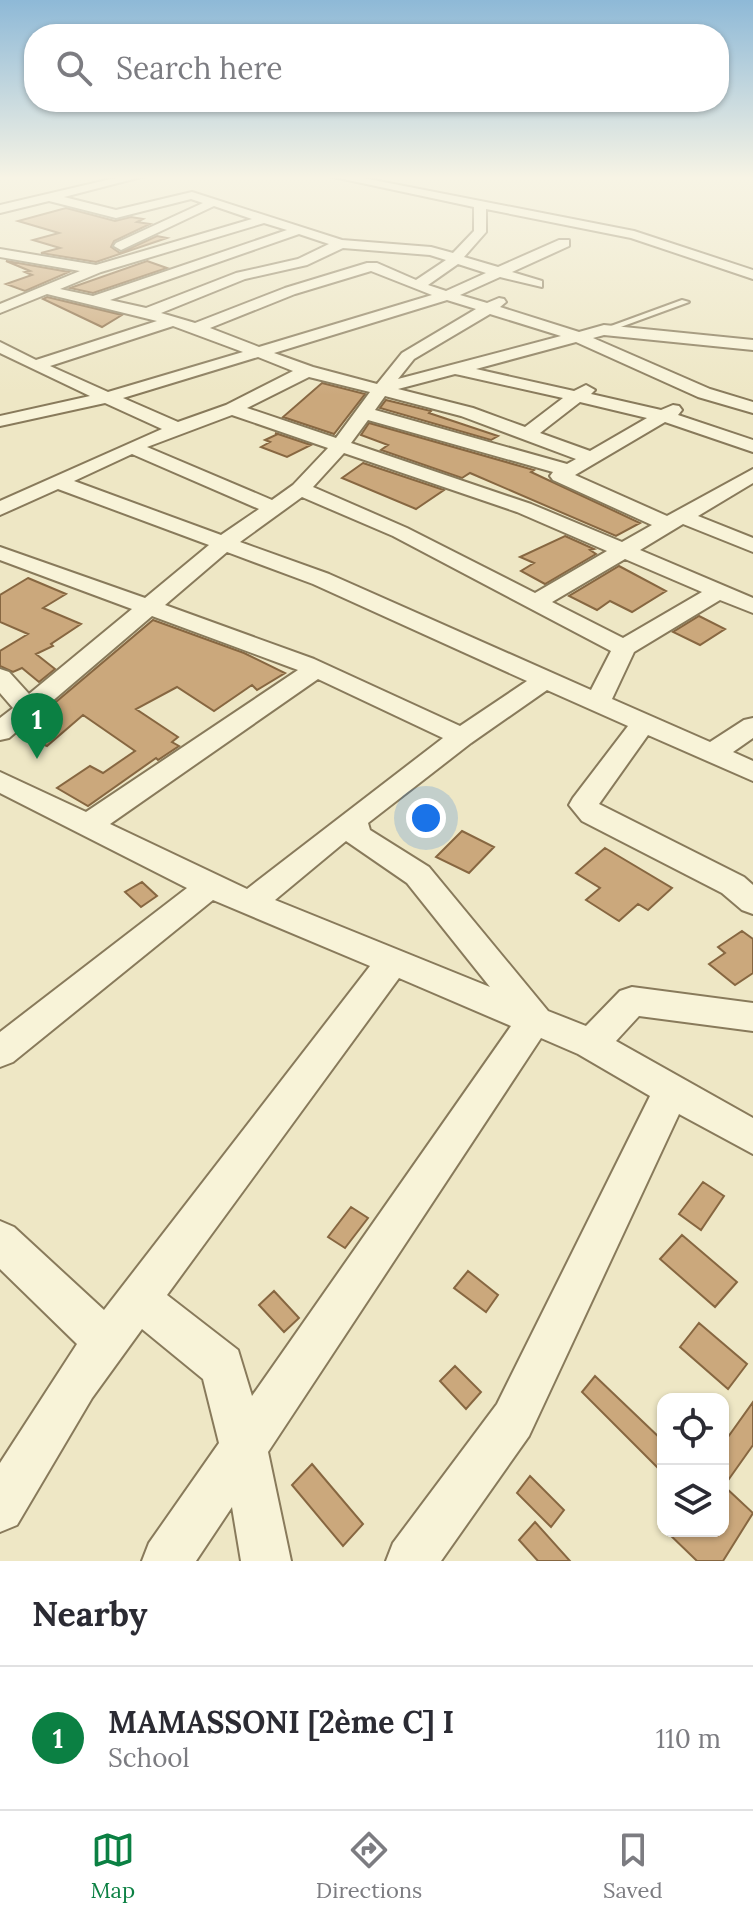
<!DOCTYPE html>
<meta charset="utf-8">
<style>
:root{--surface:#fff;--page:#f2f2f3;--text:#2b2b33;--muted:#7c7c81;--line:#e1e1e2;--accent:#0b8043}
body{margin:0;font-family:Lora,serif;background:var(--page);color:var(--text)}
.controls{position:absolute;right:24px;bottom:24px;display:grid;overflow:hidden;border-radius:16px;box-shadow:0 2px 6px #0004}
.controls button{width:72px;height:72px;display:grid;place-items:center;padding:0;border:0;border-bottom:2px solid var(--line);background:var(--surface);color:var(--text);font:40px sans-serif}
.you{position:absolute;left:426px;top:818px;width:28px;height:28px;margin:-20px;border:6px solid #fff;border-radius:50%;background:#1a73e8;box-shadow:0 0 0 12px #1a73e833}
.badge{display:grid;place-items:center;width:52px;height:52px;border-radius:50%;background:var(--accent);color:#fff;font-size:26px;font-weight:700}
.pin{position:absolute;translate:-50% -66px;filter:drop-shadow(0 2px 4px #0008)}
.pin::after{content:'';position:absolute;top:42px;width:28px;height:24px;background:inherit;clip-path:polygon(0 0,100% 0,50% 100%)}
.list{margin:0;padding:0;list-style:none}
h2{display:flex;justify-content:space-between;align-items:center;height:104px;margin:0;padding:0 32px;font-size:34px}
h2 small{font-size:26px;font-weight:400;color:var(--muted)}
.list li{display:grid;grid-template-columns:52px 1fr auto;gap:24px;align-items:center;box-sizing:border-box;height:144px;padding:0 32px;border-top:2px solid var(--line)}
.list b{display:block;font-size:30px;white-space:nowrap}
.list p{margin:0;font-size:26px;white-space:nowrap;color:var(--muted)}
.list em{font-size:26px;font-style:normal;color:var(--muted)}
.icon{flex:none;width:44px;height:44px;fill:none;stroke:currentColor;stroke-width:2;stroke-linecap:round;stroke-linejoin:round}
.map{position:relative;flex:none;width:753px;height:1561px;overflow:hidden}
.search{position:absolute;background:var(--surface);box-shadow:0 2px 6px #0004;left:24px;right:24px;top:24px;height:88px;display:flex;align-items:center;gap:20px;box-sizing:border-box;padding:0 28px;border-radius:32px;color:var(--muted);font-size:30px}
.sheet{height:248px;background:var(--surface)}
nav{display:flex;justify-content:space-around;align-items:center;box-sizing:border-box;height:112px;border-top:2px solid var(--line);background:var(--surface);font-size:22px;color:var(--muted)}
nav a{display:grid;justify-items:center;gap:4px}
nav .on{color:var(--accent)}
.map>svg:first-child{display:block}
</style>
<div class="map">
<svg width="753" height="1561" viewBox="0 0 753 1561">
<rect width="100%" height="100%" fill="#eee7c5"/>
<path fill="#cba87c" stroke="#876741" stroke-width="2" d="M 66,208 L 115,221 L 131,217 L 143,219 L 137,222 L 150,224 L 114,241 L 111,247 L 120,253 L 157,236 L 167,238 L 96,262 L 41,253 L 60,248 L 33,240 L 59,233 L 18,221 Z
M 6,261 L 7,261 L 69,272 L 25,291 L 6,284 L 32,275 L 25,272 L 30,271 Z
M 147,261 L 167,268 L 93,293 L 70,288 Z
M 47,297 L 122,315 L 102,327 L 43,299 Z
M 322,383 L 365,394 L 334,434 L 283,417 Z
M 386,400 L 431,411 L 429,413 L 498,436 L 491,440 L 380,408 Z
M 369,423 L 534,470 L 531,472 L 640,523 L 616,536 L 470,473 L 462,478 L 381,450 L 388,445 L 361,435 Z
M 275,433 L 311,445 L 287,457 L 261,447 L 270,442 L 265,440 L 278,434 Z
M 363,463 L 444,490 L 416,509 L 342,478 Z
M 565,536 L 594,549 L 590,550 L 596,554 L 545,584 L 521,571 L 534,563 L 520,557 Z
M 619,566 L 666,591 L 632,612 L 610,601 L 597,610 L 569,596 Z
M 28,578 L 66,594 L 43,608 L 81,624 L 51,644 L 53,646 L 36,654 L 55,669 L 39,682 L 22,668 L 13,672 L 0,666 L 0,651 L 28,634 L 0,622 L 0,595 Z
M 699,616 L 725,629 L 700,645 L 673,632 Z
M 153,620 L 244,653 L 285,673 L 257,690 L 252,685 L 214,711 L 177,687 L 136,709 L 178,737 L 172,742 L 179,746 L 158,760 L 156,758 L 88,806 L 57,788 L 90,766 L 103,773 L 135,751 L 83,715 L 47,746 L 18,734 Z
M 462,831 L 494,847 L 469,873 L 436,857 Z
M 605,848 L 672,888 L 648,910 L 638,904 L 619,921 L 586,900 L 600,888 L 576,873 Z
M 142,882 L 157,896 L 141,907 L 125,892 Z
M 742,931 L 753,939 L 753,973 L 735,985 L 709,964 L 725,953 L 718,947 Z
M 703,1182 L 724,1196 L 701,1230 L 679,1214 Z
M 351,1207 L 368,1218 L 345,1248 L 328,1237 Z
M 682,1235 L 737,1282 L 715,1307 L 660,1259 Z
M 468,1271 L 498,1295 L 486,1312 L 454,1288 Z
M 274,1291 L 299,1318 L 284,1332 L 259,1305 Z
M 699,1323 L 747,1364 L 728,1389 L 680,1347 Z
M 455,1366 L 481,1392 L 466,1409 L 440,1381 Z
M 595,1376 L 663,1441 L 663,1473 L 582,1392 Z
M 753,1402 L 753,1445 L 724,1486 L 753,1513 L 723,1561 L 697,1561 L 666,1531 L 723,1531 L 723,1444 Z
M 312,1464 L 363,1524 L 343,1546 L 292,1485 Z
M 530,1476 L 564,1510 L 551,1527 L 517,1493 Z
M 535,1522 L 570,1561 L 538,1561 L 519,1540 Z"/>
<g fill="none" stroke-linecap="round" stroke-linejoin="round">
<g stroke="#887a5b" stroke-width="4">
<path id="service" d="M 682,300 L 689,302 L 607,332 L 600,330 Z"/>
</g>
<g stroke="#887a5b" stroke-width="4">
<path id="minor" d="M 124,176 L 145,176 L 64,197 L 116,210 L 192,192 L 342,240 L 431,247 L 453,253 L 474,231 L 474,207 L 329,176 L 353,176 L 634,231 L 753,270 L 753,279 L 631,238 L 486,209 L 486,232 L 464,257 L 498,267 L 559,240 L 569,240 L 569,246 L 512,272 L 542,281 L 542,287 L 500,277 L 460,295 L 487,303 L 499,298 L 504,299 L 506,302 L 500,307 L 579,332 L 604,325 L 753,340 L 753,350 L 604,335 L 593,338 L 710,389 L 753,402 L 753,413 L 698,397 L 576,342 L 476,369 L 574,391 L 586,385 L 595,390 L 591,394 L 661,410 L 673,405 L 679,406 L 682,410 L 678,415 L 753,440 L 753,452 L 665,422 L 575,475 L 667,516 L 753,469 L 753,483 L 698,516 L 753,538 L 753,552 L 683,524 L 640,550 L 753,598 L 753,613 L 720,600 L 634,652 L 612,699 L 710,742 L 744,720 L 753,718 L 753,738 L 733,752 L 753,761 L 753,781 L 648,735 L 599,804 L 744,877 L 753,885 L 753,914 L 742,910 L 722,893 L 582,821 L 569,805 L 573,798 L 628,726 L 547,690 L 471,743 L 368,823 L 370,830 L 429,867 L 548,1011 L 586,1026 L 620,991 L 632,987 L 753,1003 L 753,1031 L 639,1016 L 616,1041 L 753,1118 L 753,1154 L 679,1114 L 529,1436 L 441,1561 L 386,1561 L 393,1543 L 497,1404 L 650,1096 L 578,1054 L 541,1038 L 268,1452 L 291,1561 L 241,1561 L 232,1507 L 196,1561 L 142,1561 L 149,1543 L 219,1443 L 203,1379 L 142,1329 L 92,1398 L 17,1525 L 0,1532 L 0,1463 L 77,1344 L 0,1269 L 0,1221 L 14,1227 L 104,1310 L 370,966 L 213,900 L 13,1062 L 0,1067 L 0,1032 L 187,888 L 0,793 L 0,772 L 86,812 L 298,670 L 152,616 L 9,738 L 0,740 L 0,718 L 13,708 L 0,693 L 0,669 L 9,672 L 29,694 L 132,609 L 0,560 L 0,547 L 145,598 L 209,545 L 58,489 L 0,515 L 0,501 L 162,429 L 105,403 L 0,426 L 0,416 L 90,396 L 0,353 L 0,342 L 36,360 L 157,321 L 47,294 L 0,313 L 0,304 L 80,271 L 0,257 L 0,249 L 96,265 L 252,219 L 214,206 L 121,250 L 114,246 L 116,243 L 203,203 L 191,199 L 116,218 L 49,201 L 0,213 L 0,205 ZM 264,223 L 287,230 L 93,296 L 60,289 L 101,272 ZM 299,234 L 329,244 L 298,259 L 236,273 L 146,308 L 110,300 ZM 343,248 L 430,255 L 446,260 L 416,280 L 377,263 L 367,263 L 285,288 L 195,323 L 161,313 L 245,279 L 307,265 ZM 458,264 L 486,273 L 446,291 L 428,285 ZM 371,271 L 432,295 L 259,347 L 210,328 L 295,294 ZM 447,300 L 476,309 L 402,353 L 377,384 L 313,367 L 274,353 ZM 490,314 L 561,336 L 398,379 L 414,359 ZM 173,326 L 243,352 L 108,392 L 50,366 ZM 258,357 L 293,371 L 226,405 L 178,422 L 123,398 ZM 455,374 L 460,375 L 563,398 L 525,427 L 473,408 L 398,389 ZM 309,377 L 370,392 L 336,438 L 247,408 ZM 385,396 L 461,416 L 576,459 L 567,464 L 375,410 ZM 580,402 L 647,418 L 590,451 L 540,433 ZM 232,415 L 328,448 L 293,485 L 272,500 L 147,447 ZM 368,420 L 553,472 L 550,476 L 553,480 L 652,525 L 622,542 L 531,504 L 351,443 ZM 344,453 L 517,512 L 607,551 L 535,593 L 407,528 L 313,487 ZM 132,454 L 259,509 L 221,535 L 74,481 ZM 302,497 L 393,536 L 611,651 L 591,690 L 329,574 L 240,542 ZM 227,552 L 313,584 L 527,681 L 460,726 L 314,659 L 165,605 ZM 625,559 L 702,592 L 623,638 L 552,602 ZM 318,679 L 443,738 L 247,889 L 110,824 ZM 346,841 L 407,883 L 490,987 L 275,900 ZM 399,978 L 511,1026 L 252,1396 L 238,1350 L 167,1295 Z"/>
</g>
<use href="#service" fill="#f8f3d8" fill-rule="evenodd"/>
<use href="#minor" fill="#f8f3d8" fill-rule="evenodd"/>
</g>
<linearGradient id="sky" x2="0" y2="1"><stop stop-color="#8eb9d7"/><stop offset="0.45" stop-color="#f7f4e5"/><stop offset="1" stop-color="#f7f4e5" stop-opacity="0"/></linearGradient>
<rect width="753" height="395" fill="url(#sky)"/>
</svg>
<div class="controls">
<button><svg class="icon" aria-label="locate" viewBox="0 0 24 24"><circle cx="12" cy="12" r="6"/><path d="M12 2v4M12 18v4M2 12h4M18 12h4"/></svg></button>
<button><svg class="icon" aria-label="layers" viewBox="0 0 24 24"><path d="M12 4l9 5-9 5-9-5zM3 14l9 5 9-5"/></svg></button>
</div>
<div class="you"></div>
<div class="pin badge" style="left:37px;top:759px">1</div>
<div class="search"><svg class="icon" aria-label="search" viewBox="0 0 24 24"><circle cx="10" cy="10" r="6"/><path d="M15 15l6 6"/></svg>Search here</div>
</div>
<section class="sheet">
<h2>Nearby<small></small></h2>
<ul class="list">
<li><span class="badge">1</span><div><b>MAMASSONI [2ème C] I</b><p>School</p></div><em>110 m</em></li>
</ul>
</section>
<nav>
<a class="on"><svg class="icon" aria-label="map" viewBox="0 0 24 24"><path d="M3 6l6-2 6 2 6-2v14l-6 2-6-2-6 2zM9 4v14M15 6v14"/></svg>Map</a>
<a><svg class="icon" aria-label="directions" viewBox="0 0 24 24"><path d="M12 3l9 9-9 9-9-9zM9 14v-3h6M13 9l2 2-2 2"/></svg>Directions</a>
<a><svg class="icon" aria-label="saved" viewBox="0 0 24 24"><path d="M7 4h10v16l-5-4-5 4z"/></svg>Saved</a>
</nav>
